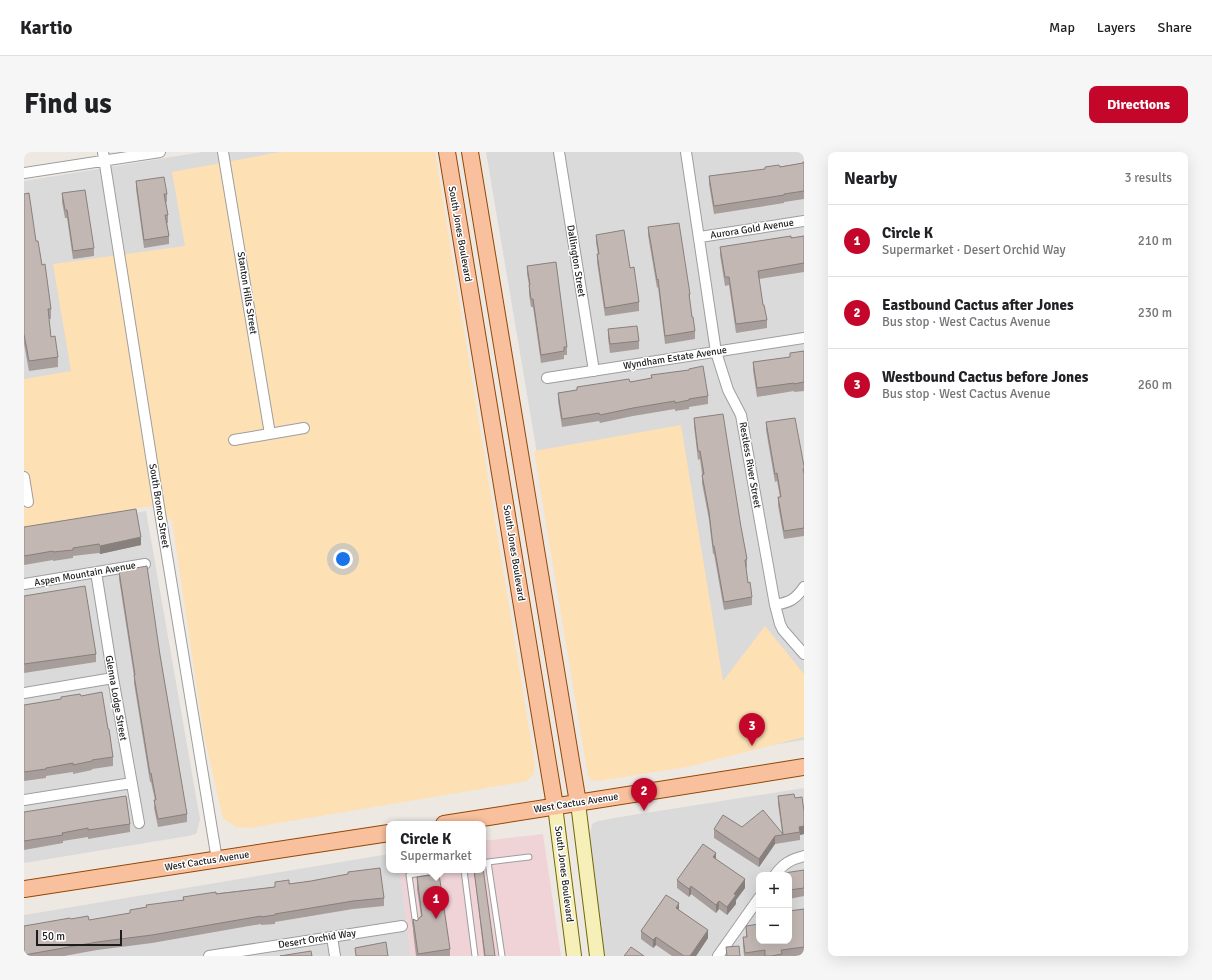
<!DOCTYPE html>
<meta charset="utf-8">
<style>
:root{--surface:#fff;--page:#f6f6f6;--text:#202124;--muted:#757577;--line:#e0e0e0;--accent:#c4062a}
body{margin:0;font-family:Signika,sans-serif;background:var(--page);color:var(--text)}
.controls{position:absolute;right:12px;bottom:12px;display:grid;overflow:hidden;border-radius:8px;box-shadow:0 4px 16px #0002}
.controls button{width:36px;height:36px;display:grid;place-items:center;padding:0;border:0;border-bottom:1px solid var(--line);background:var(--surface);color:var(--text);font:20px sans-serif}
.scale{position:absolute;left:12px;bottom:10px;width:86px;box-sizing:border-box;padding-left:4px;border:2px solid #1d1d1d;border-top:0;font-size:11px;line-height:14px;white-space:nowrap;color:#1d1d1d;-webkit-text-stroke:3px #fff;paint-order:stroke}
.you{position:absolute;left:319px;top:407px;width:14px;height:14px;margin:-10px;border:3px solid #fff;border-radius:50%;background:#1a73e8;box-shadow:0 0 0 6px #1a73e833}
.badge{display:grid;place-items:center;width:26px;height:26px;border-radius:50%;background:var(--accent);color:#fff;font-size:13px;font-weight:700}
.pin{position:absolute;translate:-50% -33px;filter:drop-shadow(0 1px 2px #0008)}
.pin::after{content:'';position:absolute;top:21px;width:14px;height:12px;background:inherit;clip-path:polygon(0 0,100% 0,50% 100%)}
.popup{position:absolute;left:362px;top:669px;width:100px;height:52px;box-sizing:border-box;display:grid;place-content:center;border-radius:8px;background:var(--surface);filter:drop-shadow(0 1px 3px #0005);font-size:13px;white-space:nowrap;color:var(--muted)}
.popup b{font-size:15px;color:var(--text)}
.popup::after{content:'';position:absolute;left:50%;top:100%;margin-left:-8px;border:8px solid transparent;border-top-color:var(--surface)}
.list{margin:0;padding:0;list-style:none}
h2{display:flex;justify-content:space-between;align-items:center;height:52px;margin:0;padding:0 16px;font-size:17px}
h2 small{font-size:13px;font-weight:400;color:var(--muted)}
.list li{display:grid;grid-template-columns:26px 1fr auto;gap:12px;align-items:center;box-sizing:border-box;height:72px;padding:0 16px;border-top:1px solid var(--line)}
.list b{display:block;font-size:15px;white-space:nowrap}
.list p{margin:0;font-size:13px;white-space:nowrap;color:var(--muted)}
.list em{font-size:13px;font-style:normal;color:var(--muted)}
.map{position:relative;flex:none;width:780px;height:804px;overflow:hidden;border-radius:8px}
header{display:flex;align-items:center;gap:24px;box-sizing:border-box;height:56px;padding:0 20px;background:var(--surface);border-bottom:1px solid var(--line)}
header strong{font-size:19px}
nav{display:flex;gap:22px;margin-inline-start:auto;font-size:14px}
.intro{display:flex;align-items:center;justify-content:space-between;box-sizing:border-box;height:96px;padding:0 24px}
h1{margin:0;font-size:28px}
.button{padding:10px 18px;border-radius:8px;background:var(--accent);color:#fff;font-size:14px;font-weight:700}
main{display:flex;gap:24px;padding:0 24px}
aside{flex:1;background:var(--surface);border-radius:8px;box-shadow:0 4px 16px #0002}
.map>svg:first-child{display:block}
</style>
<header>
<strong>Kartio</strong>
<nav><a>Map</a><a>Layers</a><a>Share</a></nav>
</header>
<div class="intro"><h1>Find us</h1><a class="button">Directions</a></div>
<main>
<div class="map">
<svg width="780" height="804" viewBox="0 0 780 804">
<rect width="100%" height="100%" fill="#eee8e3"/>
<path fill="#dbdada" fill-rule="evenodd" d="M 178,0 L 260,0 L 0,272 L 0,29 Z
M 462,0 L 780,0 L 780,588 L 567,621 Z
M 122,359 L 176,667 L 174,676 L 172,682 L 164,684 L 0,711 L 0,380 Z
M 780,636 L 780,804 L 580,804 L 565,688 L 568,672 L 574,669 L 590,666 ZM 735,723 L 765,723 L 765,789 L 735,789 Z
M 365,702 L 365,718 L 376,718 L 387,804 L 0,804 L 0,763 Z"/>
<path fill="#efd3d7" d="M 519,682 L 537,804 L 387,804 L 376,718 L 459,718 L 459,689 Z"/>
<path fill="#fde0b3" d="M 256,0 L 411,0 L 511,614 L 509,623 L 503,629 L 226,676 L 212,675 L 199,666 L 180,584 L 148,369 L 127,354 L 0,375 L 0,227 L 47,219 L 29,112 L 161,94 L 148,20 Z
M 657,273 L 699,529 L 741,474 L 780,522 L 780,585 L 663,615 L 575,629 L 567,628 L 564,624 L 510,299 Z"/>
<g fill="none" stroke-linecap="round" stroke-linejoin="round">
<g stroke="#9e9e9e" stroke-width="7">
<path id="lane" d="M 464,710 L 505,705
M 459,711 L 464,710 L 478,804
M 440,718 L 451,804
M 392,774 L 385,723 L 417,718"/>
</g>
<g stroke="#9e9e9e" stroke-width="12">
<path id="street" d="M 79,0 L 136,361 L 193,708
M 199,0 L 246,282
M 535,0 L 570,219
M 662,0 L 692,200 L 704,238 L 717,263 L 751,453 L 756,472 L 759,478 L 780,502
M 0,21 L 136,0
M 676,85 L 780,69
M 523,226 L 780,186
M 210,288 L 280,276
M 0,325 L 4,350
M 72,420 L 89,526 L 115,671
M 0,432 L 121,412
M 751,453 C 766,450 771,448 780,435
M 0,541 L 89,526
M 0,648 L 108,631
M 751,723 C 759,712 767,707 780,704
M 308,785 L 311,804
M 185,804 L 378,774
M 694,804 L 735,746"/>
</g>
<g stroke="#706808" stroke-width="16">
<path id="secondary" d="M 554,651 L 573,804
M 531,654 L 550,804"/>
</g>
<g stroke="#924805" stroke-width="18">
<path id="primary" d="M 423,0 L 531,654
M 446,0 L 554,651
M 420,672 L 780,615
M 0,737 L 365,681"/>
</g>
<use href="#lane" stroke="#fff" stroke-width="5"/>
<use href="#street" stroke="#fff" stroke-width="10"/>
<use href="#secondary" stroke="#f7efb8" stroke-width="14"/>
<use href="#primary" stroke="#f9c09e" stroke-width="16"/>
</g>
<path fill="#a79d9a" d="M 780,10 L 780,47 L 760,50 L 760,51 L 690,62 L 685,32 L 685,24 L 741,17 L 779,11 Z
M 112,29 L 143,42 L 143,50 L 142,50 L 144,63 L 144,71 L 143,71 L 145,84 L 145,92 L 120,96 L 112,37 Z
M 38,41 L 70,96 L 70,104 L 49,107 L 43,66 L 41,66 L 38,50 Z
M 0,42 L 18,113 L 27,157 L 27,167 L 25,167 L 27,185 L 34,205 L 34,215 L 5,219 L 0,192 Z
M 624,75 L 666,142 L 666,150 L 668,165 L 671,179 L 671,187 L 641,192 L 634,135 L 633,136 L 624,83 Z
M 572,83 L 606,116 L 615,150 L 615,159 L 581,164 L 573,110 L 573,102 L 574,102 L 572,91 Z
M 780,84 L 780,120 L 735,127 L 739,153 L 743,168 L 743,176 L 712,181 L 705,133 L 701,134 L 696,103 L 696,95 Z
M 503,114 L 543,195 L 543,203 L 540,203 L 540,207 L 517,211 L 509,155 L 507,155 L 505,142 L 505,133 L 503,122 Z
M 584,177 L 615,189 L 615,197 L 586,201 L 584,186 Z
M 780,199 L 780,239 L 770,240 L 770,239 L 733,245 L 729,218 L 729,210 L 766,205 L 766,201 Z
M 627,223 L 684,244 L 684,252 L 665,255 L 665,257 L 651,259 L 651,257 L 609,264 L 576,271 L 575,269 L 538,275 L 534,249 L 534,241 L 553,238 L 553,235 L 606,230 L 627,227 Z
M 670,266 L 717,375 L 723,407 L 723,415 L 722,416 L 724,431 L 728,445 L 728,453 L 700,458 L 690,402 L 689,402 L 685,368 L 678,331 L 678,322 L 676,307 L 674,308 L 670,274 Z
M 742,270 L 780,314 L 780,384 L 760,387 L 754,353 L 754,345 L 756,345 L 753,329 L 751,330 L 742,278 Z
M 0,375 L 117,393 L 76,402 L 75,401 L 49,404 L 49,406 L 29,409 L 29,408 L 0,413 Z
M 95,419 L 136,503 L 163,662 L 163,670 L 134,675 L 130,656 L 131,648 L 127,630 L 126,630 L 110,531 L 110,524 L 95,427 Z
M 0,444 L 72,502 L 72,510 L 0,521 Z
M 57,544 L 89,605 L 89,614 L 68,617 L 68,618 L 49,622 L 49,620 L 22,624 L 22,626 L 0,629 L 0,553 Z
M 754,644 L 771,646 L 780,659 L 780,682 L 776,683 L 776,688 L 751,692 L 735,715 L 690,686 L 690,677 L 718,675 L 758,680 L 754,652 Z
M 0,660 L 106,672 L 106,680 L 64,687 L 64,685 L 39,689 L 39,691 L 0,698 Z
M 692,707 L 721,736 L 712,748 L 712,752 L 703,763 L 695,757 L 692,761 L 667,742 L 665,745 L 653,736 L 653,728 Z
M 450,718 L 471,804 L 460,804 Z
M 780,718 L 780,744 L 765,747 L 765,723 Z
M 324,720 L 360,746 L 360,754 L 329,757 L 251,770 L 251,772 L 237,773 L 237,772 L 128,791 L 73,798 L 40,804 L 0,804 L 0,774 L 47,767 L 65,768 L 106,761 L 106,758 L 159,748 L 159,745 L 251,735 L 251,730 L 265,732 L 287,729 L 324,722 Z
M 393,725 L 426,797 L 426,804 L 392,804 L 389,779 L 389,767 L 393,769 L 397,764 L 393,737 Z
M 780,757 L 780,803 L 771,804 L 720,804 L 719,793 L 719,785 L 722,785 L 722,774 L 735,789 Z
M 655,758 L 684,786 L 672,804 L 648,804 L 632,793 L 629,796 L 617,787 L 617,779 Z"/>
<path fill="#88807d" d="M 117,385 L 117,393 L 76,402 L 76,394 Z
M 780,674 L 780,682 L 776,683 L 775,675 Z
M 751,684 L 751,692 L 735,715 L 735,707 Z
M 692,701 L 692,709 L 689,705 Z
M 721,727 L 721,736 L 712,748 L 712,752 L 703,763 L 703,755 L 710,742 Z
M 667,734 L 667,742 L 665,745 L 665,737 Z
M 695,749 L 695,757 L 692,761 L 692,753 Z
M 655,751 L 655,760 L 652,756 Z
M 684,778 L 684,786 L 672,804 L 666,804 Z
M 632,785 L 632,793 L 629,796 L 629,788 Z"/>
<path fill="#c2b7b3" stroke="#88807d" d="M 779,10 L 780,10 L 780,39 L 760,42 L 760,43 L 690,54 L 685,24 L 741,17 L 741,15 L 755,13 L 756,15 L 779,11 Z
M 140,25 L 143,42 L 140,42 L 144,63 L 141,63 L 145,84 L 120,88 L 112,29 Z
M 61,38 L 70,96 L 49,99 L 43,58 L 41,58 L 38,41 Z
M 5,41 L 12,89 L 14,89 L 18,113 L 21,112 L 27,157 L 24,157 L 27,185 L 31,184 L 34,205 L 5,209 L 0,182 L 0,42 Z
M 655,71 L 666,142 L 665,142 L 668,165 L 669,165 L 671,179 L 641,184 L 634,127 L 633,128 L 624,75 Z
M 600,78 L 606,116 L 610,115 L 615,150 L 581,156 L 573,102 L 575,102 L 572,83 Z
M 767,84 L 767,86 L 780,84 L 780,111 L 734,119 L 739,153 L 740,153 L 743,168 L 712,172 L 705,125 L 701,125 L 696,95 Z
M 532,110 L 543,195 L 540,195 L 540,199 L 517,203 L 509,147 L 507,147 L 505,133 L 506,133 L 503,114 Z
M 613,174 L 615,189 L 586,192 L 584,177 Z
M 780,199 L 780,230 L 770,232 L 770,231 L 733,236 L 729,210 L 766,205 L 766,201 Z
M 679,214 L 684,244 L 665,247 L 665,248 L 651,251 L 651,249 L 609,256 L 576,263 L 575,261 L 538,267 L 534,241 L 553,238 L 553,235 L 605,227 L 606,230 L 628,226 L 627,223 L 665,218 L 665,217 Z
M 699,262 L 717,375 L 723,407 L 721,408 L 724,431 L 726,430 L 728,445 L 700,450 L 690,394 L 689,394 L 685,360 L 678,323 L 680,322 L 676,299 L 674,299 L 670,266 Z
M 771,266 L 780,314 L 780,317 L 779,317 L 780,322 L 780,376 L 760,379 L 754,345 L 757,345 L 753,321 L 751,322 L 742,270 Z
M 112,357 L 117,385 L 76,394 L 75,392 L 49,396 L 49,398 L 29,400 L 29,399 L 0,404 L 0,375 Z
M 123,414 L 136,503 L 163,662 L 134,667 L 130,648 L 132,648 L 127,621 L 126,622 L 110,523 L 111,523 L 95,419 Z
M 61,434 L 72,502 L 0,512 L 0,444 Z
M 78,540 L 84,577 L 85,577 L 89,605 L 68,608 L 68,609 L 49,613 L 49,611 L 22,616 L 22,617 L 0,620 L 0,553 L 37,547 L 37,545 L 56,542 L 57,544 Z
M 770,642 L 771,646 L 778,645 L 780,659 L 780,674 L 775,675 L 776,680 L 751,684 L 735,707 L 690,677 L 699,663 L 718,675 L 739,658 L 759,682 L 754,644 Z
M 102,644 L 106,672 L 64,678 L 64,676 L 38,681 L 39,683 L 0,689 L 0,660 Z
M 679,692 L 692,701 L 689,705 L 721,727 L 710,742 L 712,743 L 703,755 L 695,749 L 692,753 L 667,734 L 665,737 L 653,728 Z
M 356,716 L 360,746 L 329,749 L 251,762 L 251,763 L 237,765 L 237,764 L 128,783 L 73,790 L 0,803 L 0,774 L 46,766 L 47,767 L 64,764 L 65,768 L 106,761 L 106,758 L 123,755 L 122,753 L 160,748 L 159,745 L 192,740 L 192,742 L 251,735 L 251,730 L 265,728 L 265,732 L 287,729 L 324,722 L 324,720 Z
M 459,716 L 471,804 L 461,804 L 450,718 L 459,718 Z
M 780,718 L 780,736 L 765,738 L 765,723 L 760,723 L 760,721 Z
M 415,722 L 426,797 L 394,802 L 389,767 L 393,769 L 396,765 L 398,764 L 393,725 Z
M 642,743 L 655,751 L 652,756 L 684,778 L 666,804 L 660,804 L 632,785 L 629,788 L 617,779 Z
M 780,757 L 780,795 L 757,798 L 758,802 L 747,804 L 741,804 L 741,798 L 721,801 L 719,785 L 723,785 L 722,774 L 735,772 L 735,789 L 765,789 L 765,759 Z
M 362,790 L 364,804 L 332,804 L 331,796 Z
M 715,794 L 716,804 L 703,804 L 702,795 Z
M 607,795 L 620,804 L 600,804 Z
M 287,799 L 288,804 L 256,804 Z"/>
<g text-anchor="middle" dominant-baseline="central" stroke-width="3" stroke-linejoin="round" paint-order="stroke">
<g font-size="10" fill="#1d1d1d" stroke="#fff">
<text transform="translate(728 77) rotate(-9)">Aurora Gold Avenue</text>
<text transform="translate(436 82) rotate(80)">South Jones Boulevard</text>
<text transform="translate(552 109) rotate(81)">Dallington Street</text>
<text transform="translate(223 141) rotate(81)">Stanton Hills Street</text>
<text transform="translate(651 206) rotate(-9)">Wyndham Estate Avenue</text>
<text transform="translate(726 313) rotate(80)">Restless River Street</text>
<text transform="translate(135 354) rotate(81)">South Bronco Street</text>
<text transform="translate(490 401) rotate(81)">South Jones Boulevard</text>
<text transform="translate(61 422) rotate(-10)">Aspen Mountain Avenue</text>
<text transform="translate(92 546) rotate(80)">Glenna Lodge Street</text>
<text transform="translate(552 651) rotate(-9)">West Cactus Avenue</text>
<text transform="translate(183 709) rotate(-9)">West Cactus Avenue</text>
<text transform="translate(540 722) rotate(83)">South Jones Boulevard</text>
<text transform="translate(293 787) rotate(-9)">Desert Orchid Way</text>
</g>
</g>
</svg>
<div class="controls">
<button>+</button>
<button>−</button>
</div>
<div class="scale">50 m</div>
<div class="you"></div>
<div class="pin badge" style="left:412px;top:767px">1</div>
<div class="popup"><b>Circle K</b>Supermarket</div>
<div class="pin badge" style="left:620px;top:659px">2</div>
<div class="pin badge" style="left:728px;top:594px">3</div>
</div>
<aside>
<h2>Nearby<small>3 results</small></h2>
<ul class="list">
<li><span class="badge">1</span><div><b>Circle K</b><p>Supermarket · Desert Orchid Way</p></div><em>210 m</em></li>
<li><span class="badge">2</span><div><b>Eastbound Cactus after Jones</b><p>Bus stop · West Cactus Avenue</p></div><em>230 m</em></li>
<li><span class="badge">3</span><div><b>Westbound Cactus before Jones</b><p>Bus stop · West Cactus Avenue</p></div><em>260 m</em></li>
</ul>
</aside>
</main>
